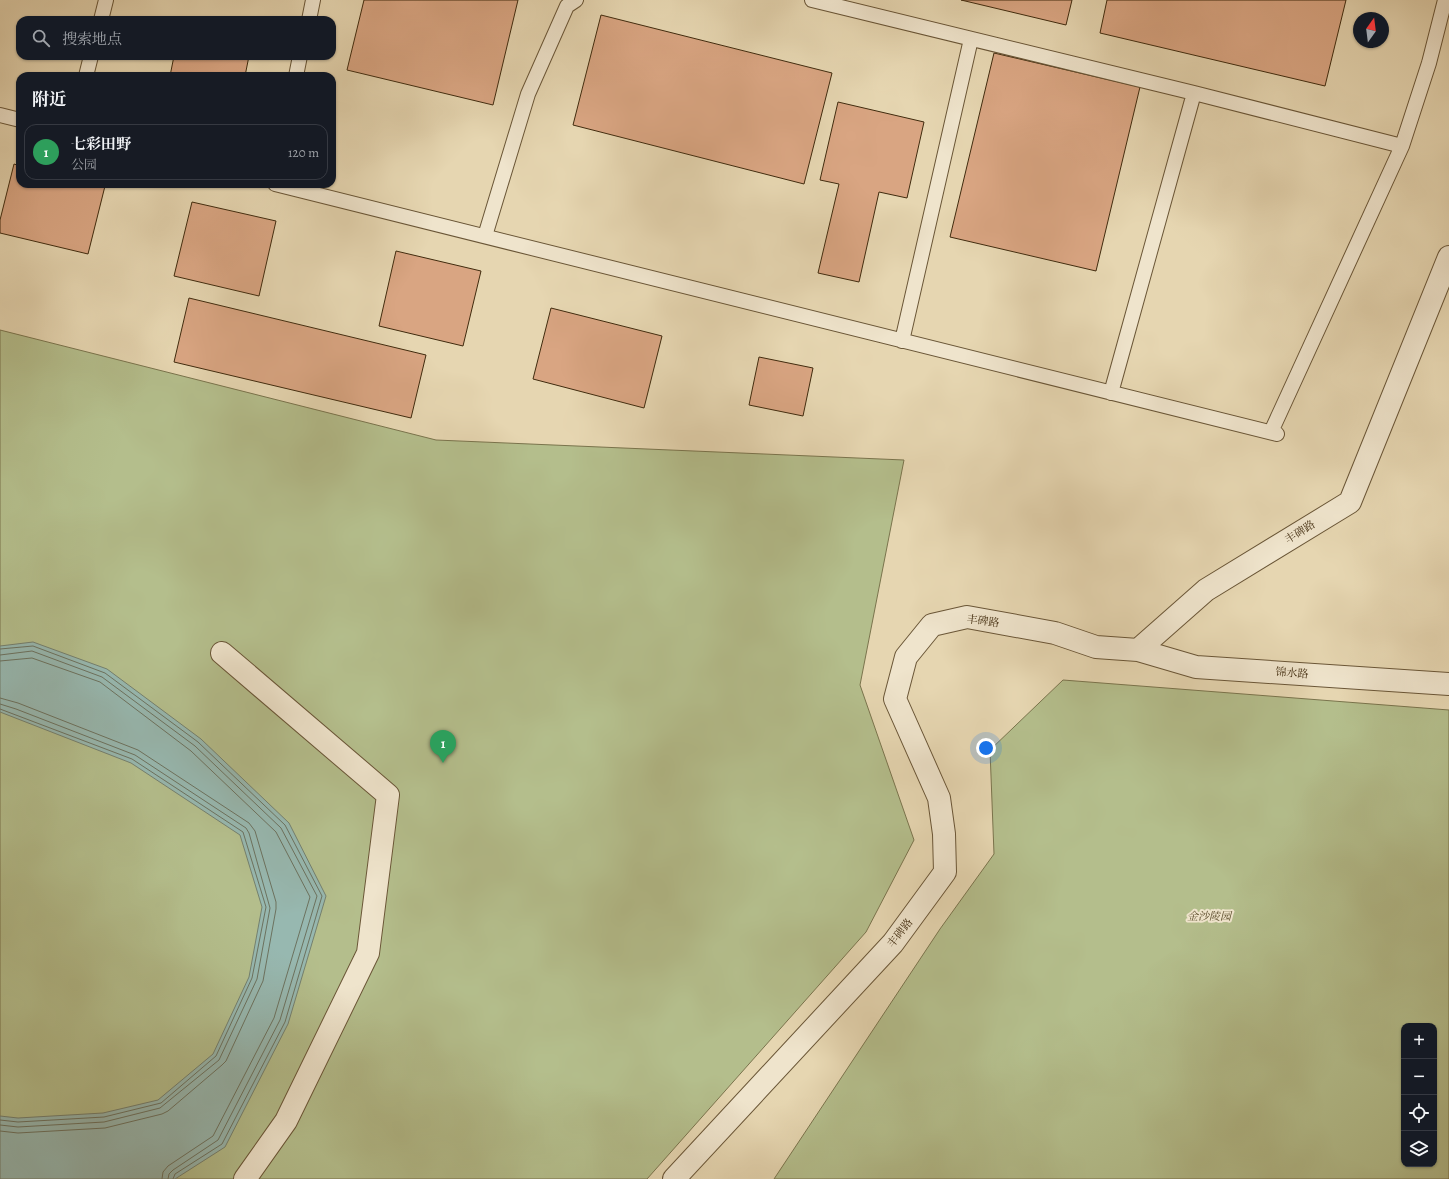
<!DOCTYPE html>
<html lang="zh">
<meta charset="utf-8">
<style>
:root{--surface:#171b24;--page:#242831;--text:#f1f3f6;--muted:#9ea1a6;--line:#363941;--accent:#8c9099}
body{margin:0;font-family:Alegreya,"Noto Serif SC",serif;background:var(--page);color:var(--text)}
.controls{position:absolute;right:12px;bottom:12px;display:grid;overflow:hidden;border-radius:8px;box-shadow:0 1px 3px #0004}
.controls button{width:36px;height:36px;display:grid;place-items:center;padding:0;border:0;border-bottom:1px solid var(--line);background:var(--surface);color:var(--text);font:20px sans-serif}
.compass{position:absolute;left:1353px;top:12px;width:36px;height:36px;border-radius:50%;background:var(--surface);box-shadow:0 1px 3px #0004;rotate:14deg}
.you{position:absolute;left:986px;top:748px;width:14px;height:14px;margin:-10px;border:3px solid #fff;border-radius:50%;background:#1a73e8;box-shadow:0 0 0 6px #1a73e833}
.badge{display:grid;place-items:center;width:26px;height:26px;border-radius:50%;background:var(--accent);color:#fff;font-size:13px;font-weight:700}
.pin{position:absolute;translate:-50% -33px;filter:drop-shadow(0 1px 2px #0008)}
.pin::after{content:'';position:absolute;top:21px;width:14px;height:12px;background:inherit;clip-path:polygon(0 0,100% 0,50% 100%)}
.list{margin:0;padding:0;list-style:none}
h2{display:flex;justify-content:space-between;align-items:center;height:52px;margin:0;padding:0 16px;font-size:17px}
h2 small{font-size:13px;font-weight:400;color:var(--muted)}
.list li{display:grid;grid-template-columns:26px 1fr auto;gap:12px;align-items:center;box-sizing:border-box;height:56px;margin:0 8px 8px;padding:0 8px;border:1px solid var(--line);border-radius:12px}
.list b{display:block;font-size:15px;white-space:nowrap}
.list p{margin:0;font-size:13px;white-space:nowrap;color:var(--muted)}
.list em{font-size:13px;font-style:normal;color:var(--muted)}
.icon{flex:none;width:22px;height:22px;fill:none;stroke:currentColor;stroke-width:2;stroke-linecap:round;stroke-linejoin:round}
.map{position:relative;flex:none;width:1449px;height:1179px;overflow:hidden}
.search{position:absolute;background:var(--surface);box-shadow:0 1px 3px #0004;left:16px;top:16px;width:320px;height:44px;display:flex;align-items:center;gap:10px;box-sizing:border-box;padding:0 14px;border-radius:12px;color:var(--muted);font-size:15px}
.panel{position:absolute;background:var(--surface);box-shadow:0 1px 3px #0004;left:16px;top:72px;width:320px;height:116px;border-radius:12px}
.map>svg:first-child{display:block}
</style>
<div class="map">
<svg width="1449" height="1179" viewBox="0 0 1449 1179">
<rect width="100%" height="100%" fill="#e6d6b1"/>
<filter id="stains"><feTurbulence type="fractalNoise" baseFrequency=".005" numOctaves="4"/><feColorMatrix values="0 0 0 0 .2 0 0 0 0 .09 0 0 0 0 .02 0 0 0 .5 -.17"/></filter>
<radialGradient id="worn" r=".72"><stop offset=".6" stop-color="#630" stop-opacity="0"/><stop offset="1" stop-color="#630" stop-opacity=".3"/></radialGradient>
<path fill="#b4be8c" stroke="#7a744d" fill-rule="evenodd" d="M 0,330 L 436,440 L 904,460 L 860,685 L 914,840 L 866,932 L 647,1179 L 0,1179 Z
M 1063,680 L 1449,710 L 1449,1179 L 774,1179 L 940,929 L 994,854 L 990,750 ZM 1404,1026 L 1434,1026 L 1434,1164 L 1404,1164 Z"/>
<path fill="#97b8b0" stroke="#74806f" d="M 33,642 L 107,669 L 201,739 L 289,823 L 326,896 L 288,1024 L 225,1147 L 175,1179 L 0,1179 L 0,1116 L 18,1118 L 103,1113 L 158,1100 L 213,1054 L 249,977 L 262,907 L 240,835 L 131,763 L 0,712 L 0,646 Z"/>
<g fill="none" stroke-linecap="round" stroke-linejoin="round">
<path stroke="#6c725f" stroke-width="1" d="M 0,649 L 33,646 L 105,673 L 198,742 L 285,825 L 322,896 L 285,1022 L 222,1144 L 175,1174 L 173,1179
M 0,655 L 32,651 L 102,677 L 195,746 L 281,828 L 317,896 L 280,1020 L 218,1140 L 173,1170 L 169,1174 L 168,1179
M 0,661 L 32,658 L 100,682 L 191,751 L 276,832 L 310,897 L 274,1018 L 213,1136 L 168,1166 L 163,1172 L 162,1179
M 0,698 L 18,703 L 138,750 L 249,823 L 255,831 L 276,902 L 276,909 L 263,981 L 226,1061 L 222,1065 L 168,1111 L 162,1114 L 105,1128 L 18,1133 L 0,1131
M 0,704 L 16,709 L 135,755 L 246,828 L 249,833 L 270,908 L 257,979 L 219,1060 L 160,1108 L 104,1122 L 18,1127 L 0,1125
M 0,709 L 132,759 L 243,832 L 266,907 L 252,978 L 216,1056 L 161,1103 L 104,1117 L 18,1122 L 0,1120"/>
</g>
<path fill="#d9a582" stroke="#402b0e" d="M 364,0 L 518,0 L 493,105 L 347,70 Z
M 961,0 L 1072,0 L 1066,25 Z
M 1107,0 L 1346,0 L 1325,86 L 1100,33 Z
M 601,15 L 832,73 L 804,184 L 573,125 Z
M 994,53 L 1140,87 L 1096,271 L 950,237 Z
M 174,56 L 249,56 L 245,76 L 170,76 Z
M 838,102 L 924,122 L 907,198 L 879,192 L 859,282 L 818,273 L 839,184 L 820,180 Z
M 14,164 L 20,166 L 20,184 L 94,184 L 105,186 L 88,254 L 0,233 L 0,220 Z
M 192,202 L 276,221 L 259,296 L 174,276 Z
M 396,251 L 481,271 L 463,346 L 379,326 Z
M 189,298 L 426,355 L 411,418 L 174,362 Z
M 551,308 L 662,336 L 644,408 L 533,379 Z
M 759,357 L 813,368 L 803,416 L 749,405 Z"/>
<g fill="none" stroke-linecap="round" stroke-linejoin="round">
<g stroke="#6a5637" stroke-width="16">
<path id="lane" d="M 812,0 L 1194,93 L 1402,146
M 101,20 L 106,0
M 309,20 L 313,0
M 86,76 L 91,56
M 296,76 L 300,56
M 0,115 L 20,120
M 275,184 L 1277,434 L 1271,432 L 1402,146 L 1429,63 L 1445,0
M 485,236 L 528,94 L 567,6 L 576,0
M 902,341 L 971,39
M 1111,393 L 1194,93"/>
</g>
<g stroke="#6a5637" stroke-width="24">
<path id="street" d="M 1138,650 L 1196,667 L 1449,684
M 222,653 L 388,795 L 368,953 L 286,1121 L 245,1179
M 674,1179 L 893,943 L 945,872 L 944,834 L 939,798 L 895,699 L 906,657 L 932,625 L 967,617 L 1055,633 L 1096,647 L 1138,650 L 1206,590 L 1350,502 L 1449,257"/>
</g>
<use href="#lane" stroke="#efe4cc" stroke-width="14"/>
<use href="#street" stroke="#efe4cc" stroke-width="22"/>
</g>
<g text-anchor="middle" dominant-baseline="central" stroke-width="4" stroke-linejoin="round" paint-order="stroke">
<g font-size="11" fill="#402b0e" stroke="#efe4cc">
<text transform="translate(1300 532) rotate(-32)">丰碑路</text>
<text transform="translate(983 621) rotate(7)">丰碑路</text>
<text transform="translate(1292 673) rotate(4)">锦水路</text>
<text transform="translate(900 933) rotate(-52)">丰碑路</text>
</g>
<g font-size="11" font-style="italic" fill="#574827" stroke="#efe4cc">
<text x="1209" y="916">金沙陵园</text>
</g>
</g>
<rect width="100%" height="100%" filter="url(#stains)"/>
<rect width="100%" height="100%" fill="url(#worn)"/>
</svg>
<div class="controls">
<button>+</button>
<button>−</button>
<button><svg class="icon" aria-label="locate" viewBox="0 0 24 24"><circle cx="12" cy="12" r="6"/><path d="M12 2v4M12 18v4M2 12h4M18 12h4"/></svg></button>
<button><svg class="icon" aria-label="layers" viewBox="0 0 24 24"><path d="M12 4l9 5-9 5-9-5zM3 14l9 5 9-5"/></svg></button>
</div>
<svg class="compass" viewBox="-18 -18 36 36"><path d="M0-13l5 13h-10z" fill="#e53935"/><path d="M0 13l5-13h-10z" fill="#9ea1a6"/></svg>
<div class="you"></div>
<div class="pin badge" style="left:443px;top:763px;background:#2e9e5b">1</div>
<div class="search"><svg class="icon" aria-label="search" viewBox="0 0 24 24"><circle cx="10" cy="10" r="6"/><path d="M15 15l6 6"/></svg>搜索地点</div>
<section class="panel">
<h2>附近<small></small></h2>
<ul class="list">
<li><span class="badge" style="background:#2e9e5b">1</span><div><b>七彩田野</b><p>公园</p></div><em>120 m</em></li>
</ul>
</section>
</div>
